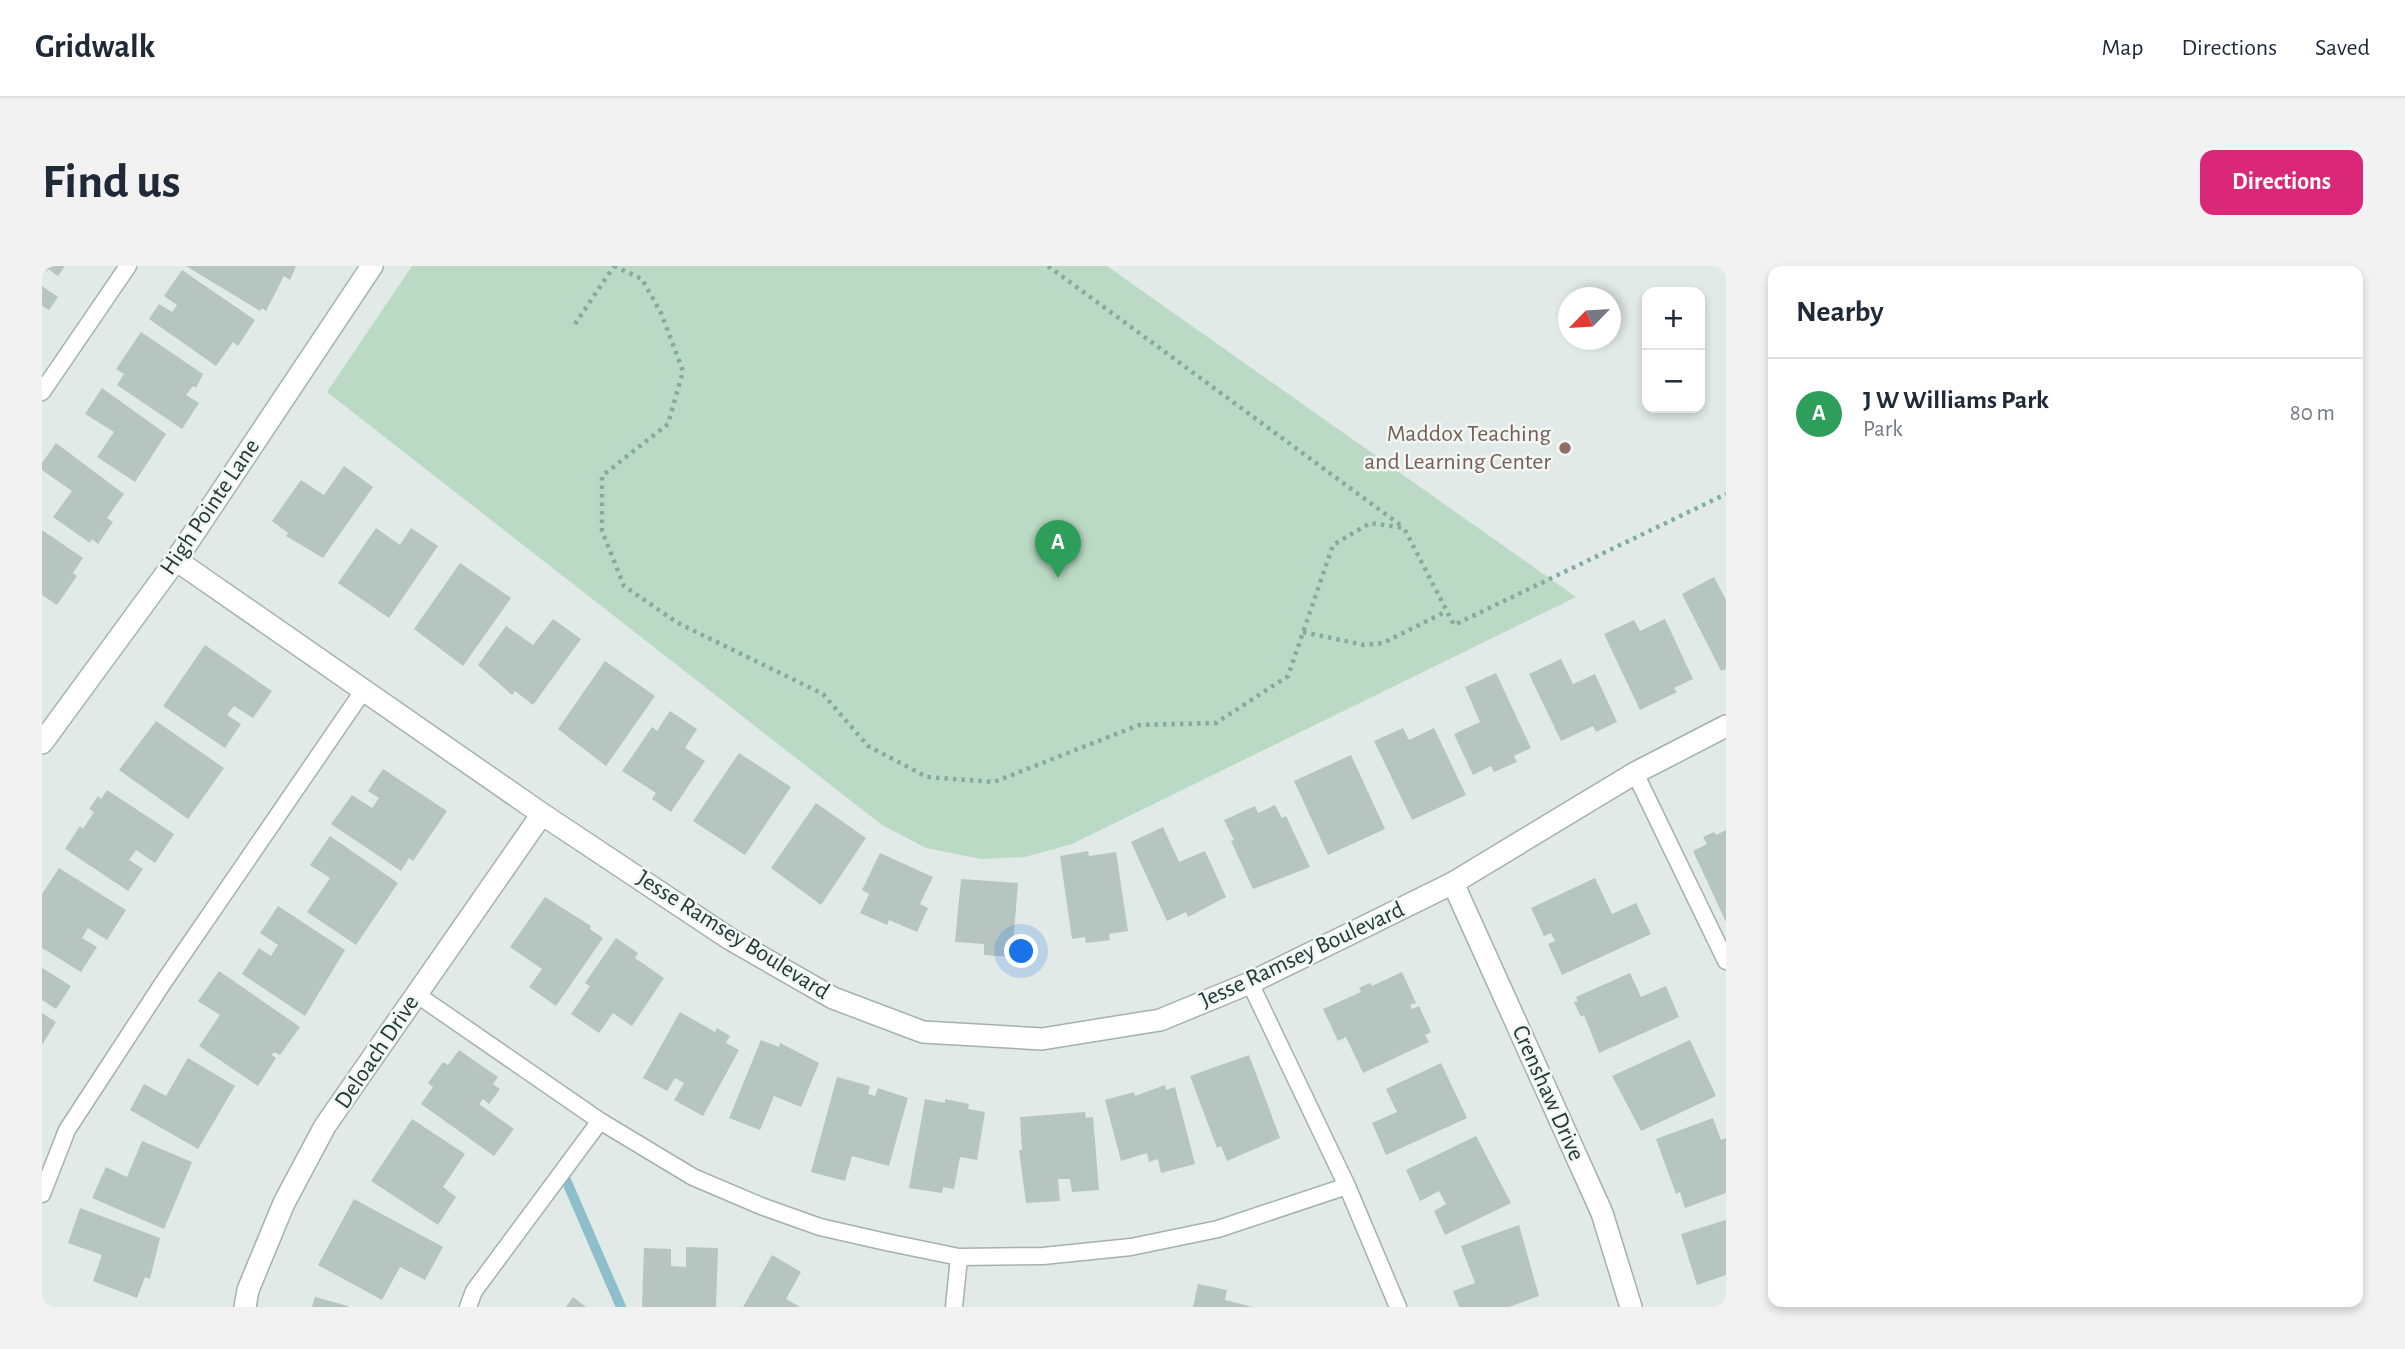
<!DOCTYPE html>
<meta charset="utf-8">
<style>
:root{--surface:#fff;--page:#f2f2f3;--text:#1f2937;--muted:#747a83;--line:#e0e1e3;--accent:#db2777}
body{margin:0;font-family:"Alegreya Sans",sans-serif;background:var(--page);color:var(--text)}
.controls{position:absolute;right:21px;top:21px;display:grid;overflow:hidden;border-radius:14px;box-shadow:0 4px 10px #0003}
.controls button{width:63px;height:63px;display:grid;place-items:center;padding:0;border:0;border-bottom:2px solid var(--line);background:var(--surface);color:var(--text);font:35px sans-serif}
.compass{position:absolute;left:1516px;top:21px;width:63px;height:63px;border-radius:50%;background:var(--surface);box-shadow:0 4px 10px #0003;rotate:245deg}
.you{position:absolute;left:980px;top:686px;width:24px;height:24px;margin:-18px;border:5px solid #fff;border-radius:50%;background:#1a73e8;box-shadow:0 0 0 10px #1a73e833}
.badge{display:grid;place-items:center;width:46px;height:46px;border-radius:50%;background:var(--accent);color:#fff;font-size:23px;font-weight:700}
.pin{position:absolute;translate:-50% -58px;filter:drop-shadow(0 2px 4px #0008)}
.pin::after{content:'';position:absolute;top:37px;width:24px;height:21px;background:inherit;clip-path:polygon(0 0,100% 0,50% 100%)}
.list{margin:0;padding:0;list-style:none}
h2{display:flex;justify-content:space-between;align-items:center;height:91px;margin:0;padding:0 28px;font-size:30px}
h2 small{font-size:23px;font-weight:400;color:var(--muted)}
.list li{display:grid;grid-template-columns:46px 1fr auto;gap:21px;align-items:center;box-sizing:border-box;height:112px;padding:0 28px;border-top:2px solid var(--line)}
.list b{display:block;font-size:26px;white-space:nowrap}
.list p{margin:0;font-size:23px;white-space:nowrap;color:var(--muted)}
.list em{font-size:23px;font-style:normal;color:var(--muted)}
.map{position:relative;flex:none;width:1684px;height:1041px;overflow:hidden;border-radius:14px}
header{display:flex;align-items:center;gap:42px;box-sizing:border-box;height:98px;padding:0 35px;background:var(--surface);border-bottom:2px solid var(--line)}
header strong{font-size:33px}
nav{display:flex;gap:38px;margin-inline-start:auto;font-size:24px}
.intro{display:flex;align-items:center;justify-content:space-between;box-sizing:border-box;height:168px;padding:0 42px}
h1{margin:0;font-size:49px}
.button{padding:18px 32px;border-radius:14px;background:var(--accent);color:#fff;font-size:24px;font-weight:700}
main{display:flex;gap:42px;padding:0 42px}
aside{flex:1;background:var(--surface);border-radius:14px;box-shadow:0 4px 10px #0003}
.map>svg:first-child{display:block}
</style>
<header>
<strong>Gridwalk</strong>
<nav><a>Map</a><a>Directions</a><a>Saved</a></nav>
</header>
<div class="intro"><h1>Find us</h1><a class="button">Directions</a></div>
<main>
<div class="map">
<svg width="1684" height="1041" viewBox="0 0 1684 1041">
<rect width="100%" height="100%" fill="#e1eae6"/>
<path fill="#bbdac5" d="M 370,0 L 1065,0 L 1534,331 L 1030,578 L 983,591 L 939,593 L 884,582 L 840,559 L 285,126 Z"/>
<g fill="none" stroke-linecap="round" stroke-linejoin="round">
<path stroke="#8dbfcb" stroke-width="10" d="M 524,914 L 579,1041"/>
</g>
<path fill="#b6c5c0" d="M 0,0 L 23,0 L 16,10 L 6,3 L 4,6 Z
M 144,0 L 254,0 L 248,14 L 242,10 L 224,45 L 220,42 L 218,45 Z
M 140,4 L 213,54 L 196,80 L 191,76 L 174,100 L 107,53 L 117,38 L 130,46 L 135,39 L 122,30 Z
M 0,20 L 16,31 L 7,44 L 0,40 Z
M 99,66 L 161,108 L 154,122 L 151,120 L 144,129 L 157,137 L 140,163 L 75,119 L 82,108 L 74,103 Z
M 60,122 L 124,168 L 93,216 L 55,191 L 72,166 L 43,148 Z
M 14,177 L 82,228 L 65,252 L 71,256 L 56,278 L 50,273 L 48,277 L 11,251 L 30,225 L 0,204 L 0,197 Z
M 302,200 L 331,221 L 281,292 L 244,270 L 246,267 L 230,255 L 259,214 L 282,229 Z
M 334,262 L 358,279 L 369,262 L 396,280 L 347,352 L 296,317 Z
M 0,264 L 41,292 L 31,307 L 35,310 L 15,339 L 0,329 Z
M 418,297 L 469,332 L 421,400 L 372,363 Z
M 1672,311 L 1684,334 L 1684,403 L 1679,405 L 1640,328 Z
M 511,353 L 539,373 L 491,439 L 473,425 L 470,429 L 436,399 L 464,360 L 491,379 Z
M 1623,353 L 1651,413 L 1632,422 L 1635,426 L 1598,444 L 1562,368 L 1592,354 L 1598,365 Z
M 163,379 L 230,425 L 211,452 L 192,440 L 185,449 L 199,458 L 183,482 L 121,440 Z
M 1519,393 L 1531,418 L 1553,408 L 1575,456 L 1554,466 L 1551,460 L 1519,475 L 1487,408 Z
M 563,395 L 613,430 L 564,500 L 516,463 Z
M 1454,407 L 1489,482 L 1472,490 L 1475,496 L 1452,506 L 1449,500 L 1431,509 L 1412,468 L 1438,456 L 1423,421 Z
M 628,445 L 655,463 L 643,482 L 663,495 L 629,546 L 610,533 L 614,527 L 580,505 L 610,461 L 615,465 Z
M 114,455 L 182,502 L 146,553 L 77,504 Z
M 1361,462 L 1367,474 L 1392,462 L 1424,529 L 1370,554 L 1332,475 Z
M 697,487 L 749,521 L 703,589 L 651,555 Z
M 1309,489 L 1343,563 L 1286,589 L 1252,515 Z
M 341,503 L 405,545 L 371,595 L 367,592 L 359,605 L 289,558 L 310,529 L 330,542 L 337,532 L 326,525 Z
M 65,524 L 132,568 L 113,597 L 94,584 L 87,594 L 101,603 L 86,625 L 23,583 L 38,560 L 41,563 L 52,546 L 47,543 L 56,530 L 59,533 Z
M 774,537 L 824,572 L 779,639 L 729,602 Z
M 1233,539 L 1240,552 L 1244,550 L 1268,601 L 1211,623 L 1189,575 L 1192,574 L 1182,554 L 1213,540 L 1216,547 Z
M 1121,561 L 1137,596 L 1163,585 L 1184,631 L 1146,651 L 1144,646 L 1125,655 L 1089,576 Z
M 1684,564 L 1684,656 L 1651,585 L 1665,578 L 1661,571 L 1672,566 L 1674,569 Z
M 288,570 L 356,617 L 314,679 L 265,646 L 288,612 L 268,599 Z
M 1046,585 L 1047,590 L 1074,586 L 1086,665 L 1067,668 L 1068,674 L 1044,677 L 1043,671 L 1030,673 L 1018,590 Z
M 838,587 L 891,611 L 878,638 L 886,642 L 875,666 L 847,654 L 845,659 L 818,647 L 827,628 L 820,624 Z
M 17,602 L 84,644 L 65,674 L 46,662 L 40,672 L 55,681 L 39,706 L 0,682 L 0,628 Z
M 1553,612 L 1570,648 L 1594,637 L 1609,668 L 1520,709 L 1506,678 L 1513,675 L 1509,667 L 1502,670 L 1489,642 Z
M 919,613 L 976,617 L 970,691 L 942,689 L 942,678 L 913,676 Z
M 503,631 L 549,660 L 548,663 L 561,672 L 514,740 L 487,721 L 500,703 L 468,681 Z
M 236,640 L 303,684 L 263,750 L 200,708 L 217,682 L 229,690 L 236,679 L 218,667 Z
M 574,672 L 596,687 L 593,692 L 622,712 L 590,760 L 571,747 L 557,767 L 529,748 L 548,720 L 543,717 Z
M 0,702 L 29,720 L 14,743 L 0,734 Z
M 177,705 L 258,761 L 238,789 L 232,786 L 230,789 L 234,792 L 216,820 L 157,780 L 178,749 L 156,735 Z
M 1360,706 L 1374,737 L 1368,739 L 1370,743 L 1377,740 L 1389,766 L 1383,769 L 1387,776 L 1321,807 L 1304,771 L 1296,775 L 1281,743 L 1319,726 L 1317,722 L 1328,717 L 1330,720 Z
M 1588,707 L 1599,731 L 1624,720 L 1637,751 L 1557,787 L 1542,749 L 1539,751 L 1532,736 L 1536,735 L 1534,731 Z
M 638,746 L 673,766 L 675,762 L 688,770 L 684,777 L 697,784 L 661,850 L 632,834 L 642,817 L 633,812 L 625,825 L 601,812 Z
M 0,747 L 14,756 L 0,779 Z
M 719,774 L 737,781 L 738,777 L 777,797 L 759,841 L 732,830 L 718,864 L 687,852 Z
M 1648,774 L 1674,830 L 1599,865 L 1570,810 Z
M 417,784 L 456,811 L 451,818 L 458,823 L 447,838 L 441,833 L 437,838 L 472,863 L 452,890 L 379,838 L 391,821 L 386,817 L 401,796 L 406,799 Z
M 1207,789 L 1238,872 L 1185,895 L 1179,880 L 1175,882 L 1148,810 Z
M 146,792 L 193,820 L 156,883 L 88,844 L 102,818 L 124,830 Z
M 1399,797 L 1425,852 L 1344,889 L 1330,857 L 1355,846 L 1344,823 Z
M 795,811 L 828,820 L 826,828 L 833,830 L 836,822 L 866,832 L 847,900 L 810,890 L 803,915 L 769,906 Z
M 1123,819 L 1124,824 L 1133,821 L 1153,898 L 1119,907 L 1116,893 L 1107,896 L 1105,887 L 1079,895 L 1063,834 L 1092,826 L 1093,830 Z
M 883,833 L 903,837 L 903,833 L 927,838 L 926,843 L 943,846 L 935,894 L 918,891 L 912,923 L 901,921 L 900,927 L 867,922 Z
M 1043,846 L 1044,852 L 1051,851 L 1057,924 L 1030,926 L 1028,913 L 1016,913 L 1018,935 L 984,937 L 977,884 L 980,884 L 978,851 Z
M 1671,852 L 1679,874 L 1684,872 L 1684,927 L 1643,942 L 1638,926 L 1634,928 L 1614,873 Z
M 370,853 L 423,888 L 401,921 L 414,931 L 396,959 L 329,915 Z
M 1434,870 L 1469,937 L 1403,969 L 1392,945 L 1404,938 L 1397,925 L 1378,935 L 1364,904 Z
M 100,875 L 150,896 L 122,963 L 50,932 L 64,901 L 85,911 Z
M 312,933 L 401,981 L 383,1014 L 358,1001 L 340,1034 L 276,999 Z
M 38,942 L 118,972 L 108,1013 L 103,1011 L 95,1032 L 51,1015 L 60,989 L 26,977 Z
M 1684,954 L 1684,1009 L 1655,1019 L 1639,968 Z
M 1477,959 L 1497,1030 L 1467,1041 L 1417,1041 L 1411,1025 L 1433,1017 L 1419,980 Z
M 644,981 L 676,982 L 674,1041 L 600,1041 L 602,982 L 629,983 L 629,1000 L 644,1001 Z
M 730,989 L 759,1006 L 744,1033 L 758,1041 L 701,1041 Z
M 1156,1018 L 1185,1024 L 1183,1034 L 1211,1041 L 1151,1041 Z
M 273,1031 L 306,1040 L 306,1041 L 270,1041 Z
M 531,1031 L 544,1041 L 524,1041 Z"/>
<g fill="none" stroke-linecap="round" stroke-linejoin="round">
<g stroke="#a4b1ad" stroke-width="19">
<path id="lane" d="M 0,126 L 86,0
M 1593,507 L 1684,695
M 1208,717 L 1305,920 L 1356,1041
M 374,728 L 558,855 L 651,911 L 719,940 L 778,961 L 844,976 L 917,991 L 1001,990 L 1089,981 L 1176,963 L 1305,920
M 0,928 L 25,864 L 121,717 L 321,425
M 426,1041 L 432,1025 L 558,855
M 912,1041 L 917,991"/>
</g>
<g stroke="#a4b1ad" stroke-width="24">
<path id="street" d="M 134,294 L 500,548 L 688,673 L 791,732 L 881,766 L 1000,773 L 1118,754 L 1208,717 L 1411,617 L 1593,507 L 1684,460
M 1411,617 L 1560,947 L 1589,1041
M 203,1041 L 206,1024 L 242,937 L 283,860 L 500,548"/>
</g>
<g stroke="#a1b5af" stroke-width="24">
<path id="secondary" d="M 0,477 L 134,294 L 330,0"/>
</g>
<path stroke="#84aba1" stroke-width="4.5" stroke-dasharray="3.5 5" stroke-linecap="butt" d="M 572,0 L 600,13 L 619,47 L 641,105 L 626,158 L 560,210 L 560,265 L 582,320 L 636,357 L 781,428 L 826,480 L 885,511 L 952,516 L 1097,459 L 1174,457 L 1246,410 L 1291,279 L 1328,257 L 1362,262 L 1412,359 L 1684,228
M 1006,0 L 1361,261
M 533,58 L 572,0
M 1261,366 L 1322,379 L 1341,377 L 1405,345"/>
<use href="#lane" stroke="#fff" stroke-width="16"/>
<use href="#street" stroke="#fff" stroke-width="21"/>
<use href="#secondary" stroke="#fff" stroke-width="21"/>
</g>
<circle fill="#8d6e63" stroke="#f1f7f4" stroke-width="2.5" cx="1523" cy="182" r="7"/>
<g text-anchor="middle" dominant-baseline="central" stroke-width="5" stroke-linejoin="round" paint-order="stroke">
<g font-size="24" fill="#785e54" stroke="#f1f7f4" text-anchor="end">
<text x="1509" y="168">Maddox Teaching<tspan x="1509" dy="28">and Learning Center</tspan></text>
</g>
<g font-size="24" fill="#233934" stroke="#f1f7f4">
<text transform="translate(168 241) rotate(-56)">High Pointe Lane</text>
<text transform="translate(691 669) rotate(32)">Jesse Ramsey Boulevard</text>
<text transform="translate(1260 689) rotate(-25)">Jesse Ramsey Boulevard</text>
<text transform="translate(335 786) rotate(-56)">Deloach Drive</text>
<text transform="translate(1506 827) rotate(66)">Crenshaw Drive</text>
</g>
</g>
</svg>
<div class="controls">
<button>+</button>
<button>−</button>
</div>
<svg class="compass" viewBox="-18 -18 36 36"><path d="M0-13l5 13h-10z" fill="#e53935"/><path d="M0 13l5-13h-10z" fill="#747a83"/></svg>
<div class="you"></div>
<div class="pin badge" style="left:1016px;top:312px;background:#2e9e5b">A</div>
</div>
<aside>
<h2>Nearby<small></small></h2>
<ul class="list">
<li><span class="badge" style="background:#2e9e5b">A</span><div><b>J W Williams Park</b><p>Park</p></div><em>80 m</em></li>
</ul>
</aside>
</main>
